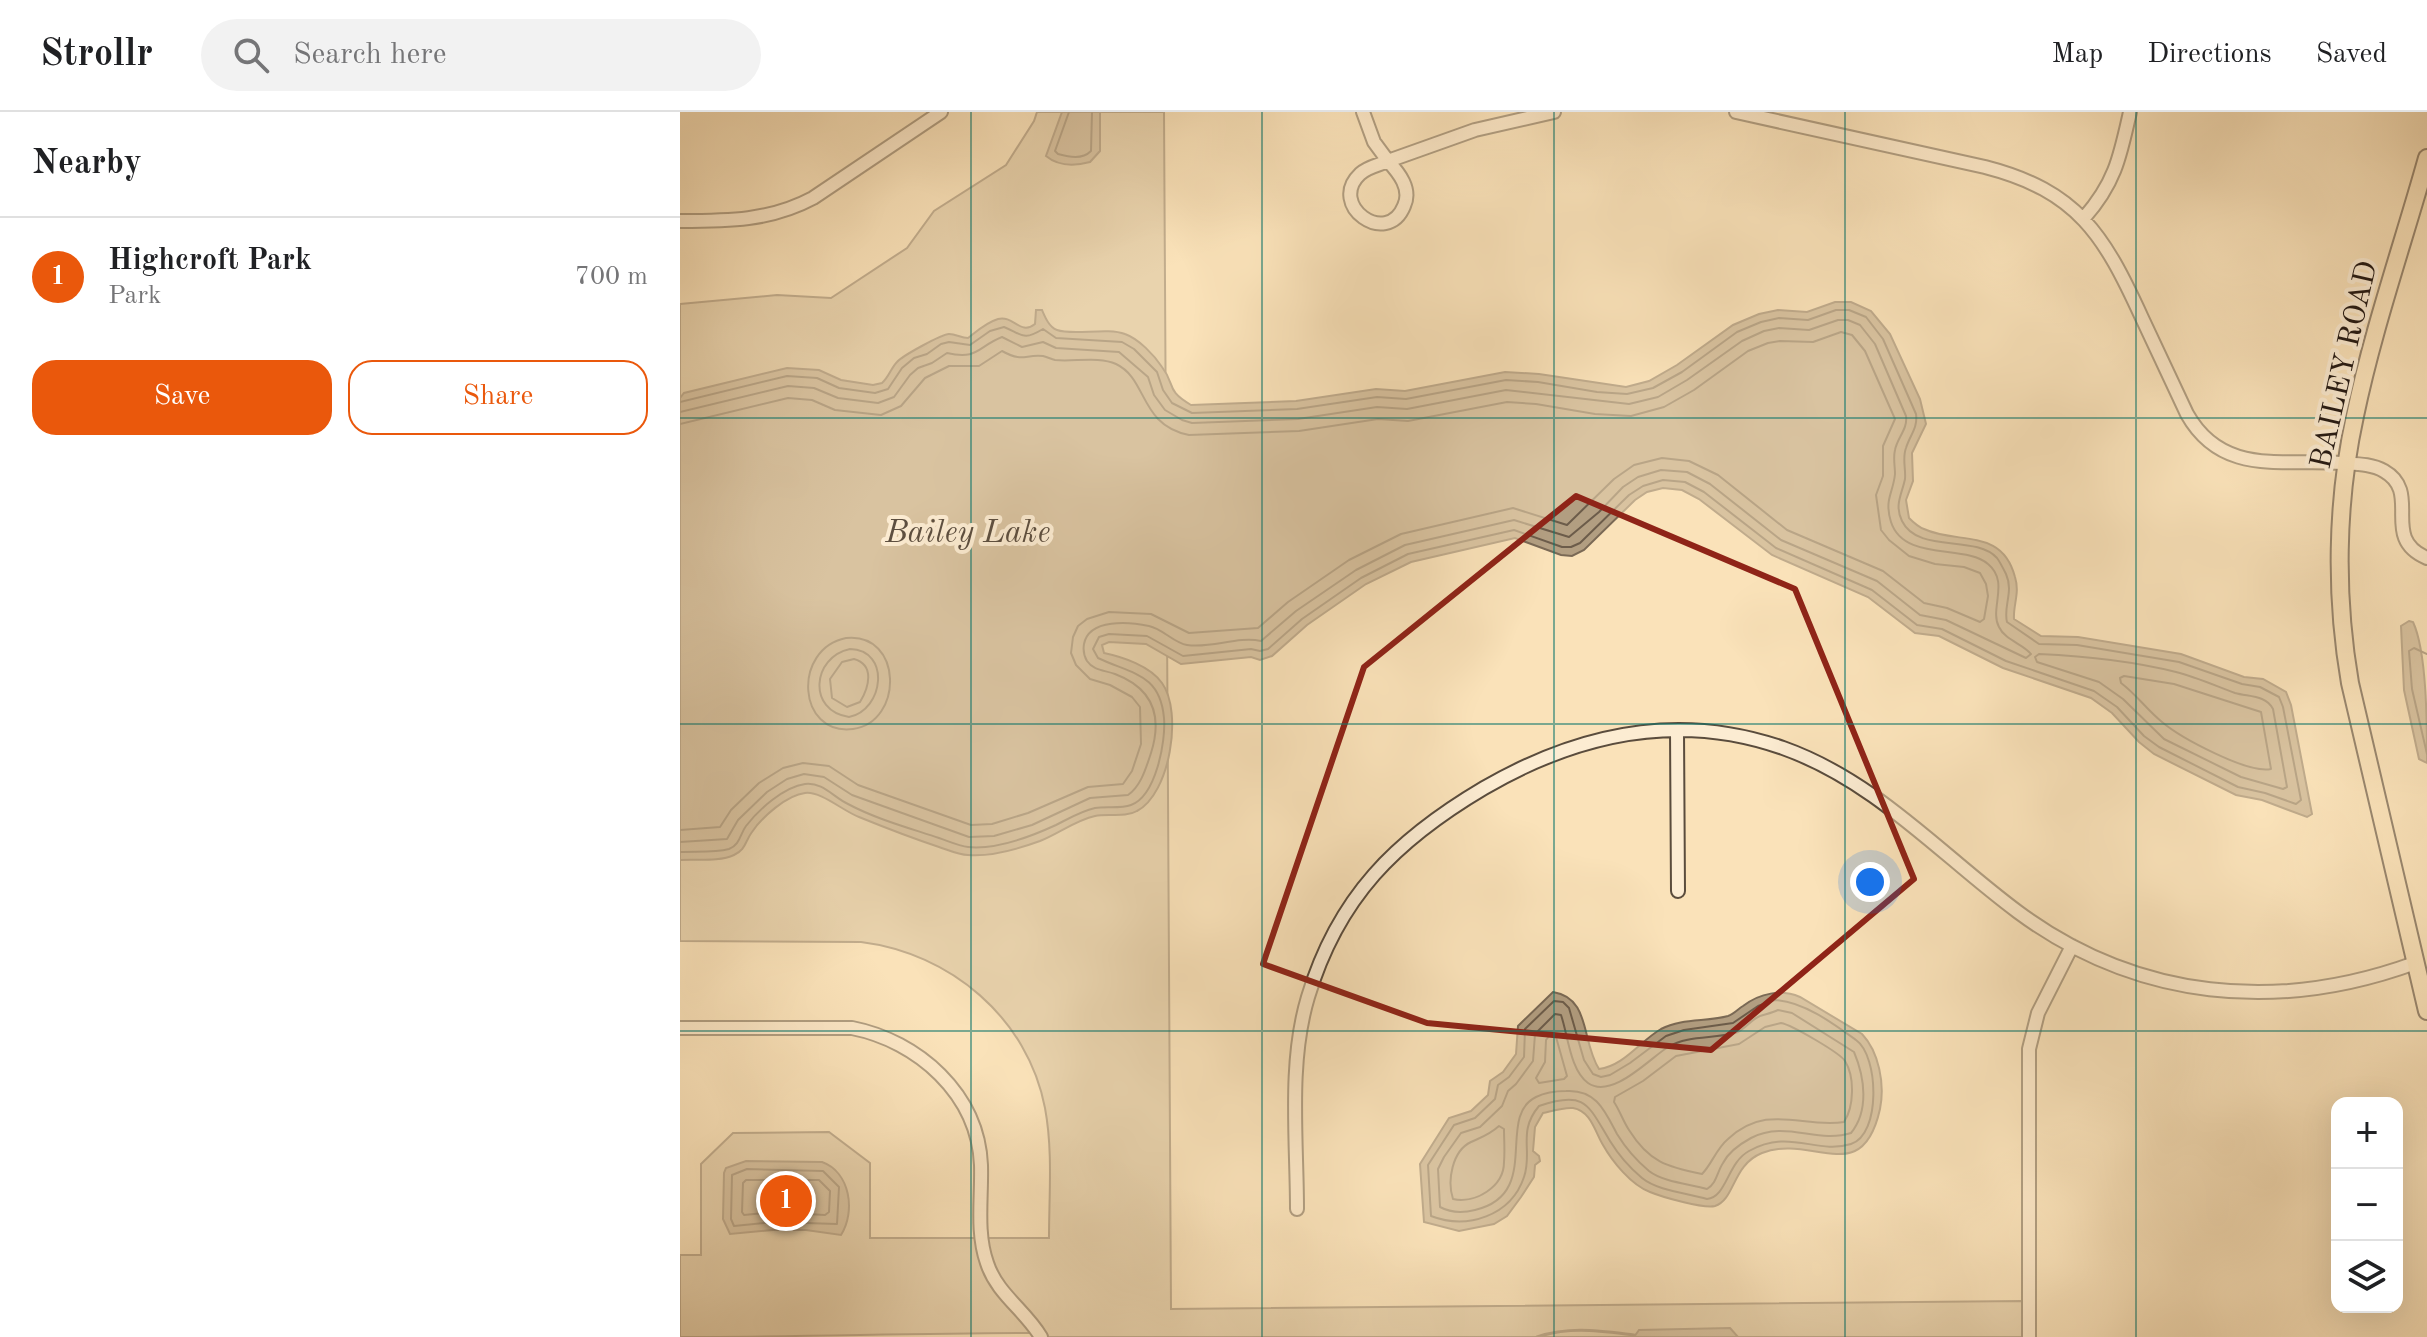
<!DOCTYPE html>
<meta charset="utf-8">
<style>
:root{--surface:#fff;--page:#f2f2f2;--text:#202124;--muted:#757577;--line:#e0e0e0;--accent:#ea580c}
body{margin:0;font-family:"Old Standard TT",serif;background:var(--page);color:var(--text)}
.controls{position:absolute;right:24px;bottom:24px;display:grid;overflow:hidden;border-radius:16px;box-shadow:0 8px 32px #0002}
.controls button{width:72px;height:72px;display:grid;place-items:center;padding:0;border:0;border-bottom:2px solid var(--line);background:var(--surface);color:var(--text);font:40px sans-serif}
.you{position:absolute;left:1190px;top:770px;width:28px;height:28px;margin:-20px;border:6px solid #fff;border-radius:50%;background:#1a73e8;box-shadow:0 0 0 12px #1a73e833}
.badge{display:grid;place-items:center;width:52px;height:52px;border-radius:50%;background:var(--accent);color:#fff;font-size:26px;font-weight:700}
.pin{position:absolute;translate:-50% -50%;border:4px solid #fff;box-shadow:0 2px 8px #0006}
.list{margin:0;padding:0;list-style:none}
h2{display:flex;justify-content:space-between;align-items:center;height:104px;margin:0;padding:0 32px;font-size:34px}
h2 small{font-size:26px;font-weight:400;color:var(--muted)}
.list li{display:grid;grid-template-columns:52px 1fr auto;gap:24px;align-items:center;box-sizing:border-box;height:120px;padding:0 32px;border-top:2px solid var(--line)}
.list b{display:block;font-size:30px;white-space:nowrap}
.list p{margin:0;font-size:26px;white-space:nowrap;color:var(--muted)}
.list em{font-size:26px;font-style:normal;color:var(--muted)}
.actions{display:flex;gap:16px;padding:24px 32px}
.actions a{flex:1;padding:18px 0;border:2px solid var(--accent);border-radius:24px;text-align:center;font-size:28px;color:var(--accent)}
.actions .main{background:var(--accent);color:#fff}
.icon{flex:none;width:44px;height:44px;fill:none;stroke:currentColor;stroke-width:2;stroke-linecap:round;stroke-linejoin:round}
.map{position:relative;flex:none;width:1747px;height:1225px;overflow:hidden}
header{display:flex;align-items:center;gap:48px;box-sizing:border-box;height:112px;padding:0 40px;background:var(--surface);border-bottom:2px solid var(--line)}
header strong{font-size:38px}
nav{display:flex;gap:44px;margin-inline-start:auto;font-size:28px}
.search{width:560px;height:72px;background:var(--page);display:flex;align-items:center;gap:20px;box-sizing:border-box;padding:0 28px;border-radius:44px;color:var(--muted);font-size:30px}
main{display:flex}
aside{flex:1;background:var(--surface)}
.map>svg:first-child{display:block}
</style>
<header>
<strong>Strollr</strong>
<div class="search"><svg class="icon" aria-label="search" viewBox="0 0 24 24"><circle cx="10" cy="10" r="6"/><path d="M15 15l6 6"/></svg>Search here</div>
<nav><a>Map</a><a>Directions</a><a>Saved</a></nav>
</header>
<main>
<aside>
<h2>Nearby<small></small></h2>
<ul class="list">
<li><span class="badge">1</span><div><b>Highcroft Park</b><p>Park</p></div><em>700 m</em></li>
</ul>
<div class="actions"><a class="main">Save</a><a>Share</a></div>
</aside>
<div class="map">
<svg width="1747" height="1225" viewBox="0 0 1747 1225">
<rect width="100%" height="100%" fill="#fae2b9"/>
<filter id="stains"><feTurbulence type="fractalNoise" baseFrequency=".0025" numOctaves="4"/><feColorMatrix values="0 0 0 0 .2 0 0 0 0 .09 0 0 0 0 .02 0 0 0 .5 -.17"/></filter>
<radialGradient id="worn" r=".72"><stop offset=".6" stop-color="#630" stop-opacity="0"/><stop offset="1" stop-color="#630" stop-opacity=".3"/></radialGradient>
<path fill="#d6c09d" stroke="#7e6d58" stroke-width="2" d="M 357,0 L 484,0 L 491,1197 L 1343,1189 L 1343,1225 L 361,1225 L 358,1221 C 239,1221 120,1225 0,1225 L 0,1143 L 21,1143 L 21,1052 L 53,1021 L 149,1020 L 190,1051 L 190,1126 L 369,1126 C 369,1083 373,1039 365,996 C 348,906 270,841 181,830 L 0,829 L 0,192 L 97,183 L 151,186 L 227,136 L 254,99 L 326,53 L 354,9 Z"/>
<path fill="#b29e81" stroke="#7a6955" stroke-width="2" d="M 382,0 L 420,0 L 420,39 L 410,50 C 395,54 378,54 366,44 Z
M 1155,190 L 1171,190 L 1191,199 L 1210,222 L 1240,287 L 1246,312 L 1232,341 L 1233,369 L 1226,388 L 1229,406 C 1233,410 1238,415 1244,417 C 1278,433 1322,415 1335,465 C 1340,481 1333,493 1334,507 L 1361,524 L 1398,525 L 1501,542 L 1564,565 L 1583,567 L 1606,580 L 1611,593 L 1632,702 L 1627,705 L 1582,688 L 1556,683 L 1474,642 L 1459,630 L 1432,601 L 1411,586 L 1323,556 L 1259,524 L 1235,521 L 1188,485 L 1092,443 L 1019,387 L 1002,378 L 983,376 L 967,380 L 955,388 L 904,438 L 892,444 L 881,443 L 835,426 L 731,450 L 686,472 L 627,513 L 592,544 L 580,548 L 571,545 L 501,552 L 466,532 L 429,530 L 422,533 L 424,541 C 443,545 470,554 482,571 C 503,600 490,682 457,699 C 445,706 428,701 415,704 C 396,708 378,722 360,729 C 338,737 311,745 288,743 C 279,743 268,738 259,735 C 232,726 206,716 179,705 C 163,699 141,679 125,681 C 107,683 82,705 72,720 C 65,729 66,738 54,743 C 40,750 16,747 0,748 L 0,286 L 4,281 L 107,256 L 139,258 L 161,268 L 193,273 L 202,271 C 209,265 211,256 217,250 C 222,244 262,222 269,222 C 276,222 281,226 288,226 C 297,219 307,210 318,207 C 334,203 340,224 355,212 L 356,198 L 362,198 C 365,205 369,215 377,218 C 393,224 427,215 445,222 C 459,227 474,243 482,255 C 496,273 485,278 511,293 L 616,289 L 696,277 L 725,279 L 825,260 L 859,262 L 946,275 L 969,269 L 997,253 L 1053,213 L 1079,202 L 1098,198 L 1127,200 Z
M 1729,509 L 1733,510 C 1747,540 1747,613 1747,651 L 1739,647 L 1724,578 L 1721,514 Z
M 873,880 C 911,886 901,929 919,957 C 944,954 960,929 981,917 C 1002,906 1026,910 1048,904 C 1054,902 1058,897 1063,894 C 1080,881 1101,877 1120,885 L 1182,922 C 1199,940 1205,972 1200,997 C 1182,1078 1132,1021 1082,1041 C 1052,1053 1055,1088 1035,1094 C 1024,1097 982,1085 970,1080 C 951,1073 932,1049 923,1033 C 915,1020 911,999 893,996 C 884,995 872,999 863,1001 L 855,1015 L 853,1039 L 859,1044 L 860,1049 L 855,1053 L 854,1065 L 841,1085 L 827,1104 L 814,1112 L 779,1119 L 744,1110 L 740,1052 L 769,1006 L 791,999 L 808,983 L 810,969 L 823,960 L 836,942 L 838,914 Z
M 66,1049 L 142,1050 C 170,1060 176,1099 161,1123 L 126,1118 L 93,1118 L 50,1122 L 43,1107 L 44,1061 L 46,1056 Z
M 1050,1216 L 1058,1225 L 954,1225 L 959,1218 Z"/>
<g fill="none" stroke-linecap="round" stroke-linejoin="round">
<path stroke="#6c5c4a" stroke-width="2" d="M 389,0 L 375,39 L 378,42 C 389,45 402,48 411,39 L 412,0
M 0,290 L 107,264 L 137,266 L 159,276 L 195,281 L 208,277 L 222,256 L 234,246 L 247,242 L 261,232 L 269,230 L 290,233 L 310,219 L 324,215 C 343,223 343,229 363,217 L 376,226 L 442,230 L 454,237 L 477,260 L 483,278 L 492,291 L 512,301 L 617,297 L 697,285 L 726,287 L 826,268 L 858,270 L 917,280 L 947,282 L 973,276 L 1002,260 L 1057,220 L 1081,210 L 1099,206 L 1128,208 L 1156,198 L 1169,198 L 1186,205 L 1203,227 L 1236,302 C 1238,316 1230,323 1226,336 C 1222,346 1226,357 1225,367 C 1222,382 1214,393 1222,409 C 1238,442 1295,422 1317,446 C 1320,450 1324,458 1326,462 C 1334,480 1323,494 1327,510 L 1359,532 L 1397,533 L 1499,550 L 1562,572 L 1580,575 L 1599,585 L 1603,595 L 1621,688 L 1616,692 L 1585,681 L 1558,675 L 1479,635 L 1464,624 L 1437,595 L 1414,579 L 1326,549 L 1262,517 L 1237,513 L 1192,478 L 1096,436 L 1024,380 L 1005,370 L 983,368 L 963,374 L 949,383 L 900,431 L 891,435 L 882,435 L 834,418 L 728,442 L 681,466 L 622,507 L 588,537 L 580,539 L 571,537 L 503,544 L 467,524 L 429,522 L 419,525 L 413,537 L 418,546 C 451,562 480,561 484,606 C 486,629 476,684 451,693 C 440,697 426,694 415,696 C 401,699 388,707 376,713 C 350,725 317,738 288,735 C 279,734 268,729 259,726 C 229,716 196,707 168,692 C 153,685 143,670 125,672 C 104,675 79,697 66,714 C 60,722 60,733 49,737 C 34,741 15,739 0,740
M 0,300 L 108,274 L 134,276 L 158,286 L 198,291 L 214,285 L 230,263 L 238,256 L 252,251 L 267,241 C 298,248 297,235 322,225 L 342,235 L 363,230 L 376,236 L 439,240 L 468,265 L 474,283 L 485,298 L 502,308 L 512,311 L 618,307 L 697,295 L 727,297 L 826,278 L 949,292 L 978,285 L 1007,268 L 1062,229 L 1084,219 L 1099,216 L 1129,218 L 1158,208 L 1168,208 L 1180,213 L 1195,232 L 1226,304 C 1228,317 1217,326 1215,338 C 1213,346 1215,354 1215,362 C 1213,382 1204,387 1211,410 C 1224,450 1285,432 1308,452 C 1330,470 1309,497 1319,515 C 1325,528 1343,532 1351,542 L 1346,546 L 1266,508 L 1240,503 L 1197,469 L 1101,428 L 1030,372 L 1007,360 L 981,358 L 958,365 L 943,375 L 919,400 L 889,425 L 834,408 L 725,433 L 676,458 L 616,499 L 581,529 C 557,524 531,537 507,533 C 494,531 483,517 469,514 C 450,510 409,506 404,532 C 403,538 404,544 407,549 C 414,559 424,558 435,562 C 472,576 483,603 471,641 C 466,656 461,674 448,683 L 410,686 L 352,713 L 314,724 L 289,725 L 172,683 L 144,665 L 124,662 L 107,667 L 87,680 L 58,708 L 47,727 L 0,730
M 0,312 L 108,286 L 132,288 L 155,298 L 201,303 L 221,294 L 245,266 L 269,254 L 299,254 L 322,239 C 344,251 344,242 363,244 C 367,245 371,247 375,248 C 394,250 419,244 436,252 C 468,267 459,313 509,323 L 619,319 L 698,307 L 728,309 L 827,290 L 856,292 L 915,302 L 951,304 L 984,295 L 1014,278 L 1068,239 L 1088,231 L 1100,229 L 1133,230 L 1161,220 L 1172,223 L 1185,239 L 1215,307 L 1203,334 L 1203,364 L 1196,383 L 1201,418 L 1209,428 L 1229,444 L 1255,452 L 1284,455 L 1300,461 L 1306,472 L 1308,484 L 1304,507 L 1300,510 L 1267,496 L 1244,491 L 1203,459 L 1107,418 L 1038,363 L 1009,349 L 982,346 L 954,353 L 934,367 L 887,413 L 833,396 L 721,422 L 669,448 L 608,490 L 578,516 L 509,521 L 471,502 L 429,500 L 407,507 L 398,514 L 393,525 L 391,541 L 396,553 L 410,567 L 430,573 L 452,585 L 460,595 L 461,632 L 452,659 L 443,672 L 408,675 L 348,701 L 312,712 L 291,713 L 178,673 L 149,654 L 123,651 L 103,656 L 79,671 L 51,698 L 40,715 L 0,718
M 166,526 C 223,520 224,610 173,617 C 117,624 112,537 166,526 Z
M 170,537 C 211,538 204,598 169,605 C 127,599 132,545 170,537 Z
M 1359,542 C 1404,544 1452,549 1496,560 C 1516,565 1536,574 1555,581 C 1569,585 1586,583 1593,597 L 1607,675 L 1603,677 L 1561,665 L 1484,627 L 1443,587 L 1419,570 L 1357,550 L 1355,545 Z
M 1747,542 L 1734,536 L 1729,539 L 1732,577 L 1747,642
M 174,547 C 195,553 189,575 180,590 L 167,595 L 152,586 L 150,567 L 162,550 Z
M 1444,564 L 1494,572 L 1581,600 L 1591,657 C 1568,662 1501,626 1482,610 C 1467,598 1456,582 1441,571 L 1440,566 Z
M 1095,888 C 1123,889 1154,912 1176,928 C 1199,944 1201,1023 1171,1032 C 1136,1043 1110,1016 1069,1039 C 1047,1051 1047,1085 1027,1087 C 1007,1081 978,1079 962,1066 C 950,1056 938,1042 930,1029 C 908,993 906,978 859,994 C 837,1020 853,1039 844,1065 C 831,1104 787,1118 751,1104 L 748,1053 L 774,1013 L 795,1006 L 815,987 L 818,973 L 829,965 L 844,945 L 845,917 L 874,889 L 883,890 L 889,896 L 904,948 L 913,962 L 921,965 L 930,963 L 950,951 L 986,924 L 1004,918 L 1053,911 L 1078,894 Z
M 1098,898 L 1112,901 L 1174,940 C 1185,966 1189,999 1171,1021 C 1137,1032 1106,1008 1071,1026 C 1060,1032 1049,1039 1043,1051 C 1037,1060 1037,1071 1027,1077 C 1010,1072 983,1070 969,1059 C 957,1049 945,1035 937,1022 C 925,999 916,977 886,979 C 876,979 864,981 856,985 C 815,1005 863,1082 795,1098 C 783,1101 771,1101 760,1095 L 758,1057 L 764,1045 L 781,1021 L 800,1015 L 822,994 L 828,979 L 836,972 L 853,949 L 855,922 L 875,902 L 881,903 C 888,923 890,958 908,971 C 932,988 970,946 988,935 C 1008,923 1033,927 1055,921 C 1065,918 1070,908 1080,904 C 1086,902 1092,901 1098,898 Z
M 1101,911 C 1112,913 1160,941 1165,949 C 1175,965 1174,995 1164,1010 C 1123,1017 1088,990 1048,1027 C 1036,1037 1032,1052 1022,1062 C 987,1055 969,1050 949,1018 C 943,1009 940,999 934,990 L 935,985 L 963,969 L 996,944 L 1059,932 L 1085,915 Z
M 870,923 L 876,925 L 887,964 L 884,967 L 859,971 L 856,966 L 865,950 L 866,928 Z
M 819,1014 L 824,1017 C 824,1028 825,1039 824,1050 C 824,1075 795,1092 773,1087 C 767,1069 772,1039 791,1030 C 802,1025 809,1023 819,1014 Z
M 67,1057 L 143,1059 L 159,1075 L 157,1112 L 93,1110 L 54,1114 L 51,1107 L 52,1063 Z
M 66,1068 L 139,1068 L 150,1079 L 149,1100 L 145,1103 L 93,1100 L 64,1103 L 62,1100 L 63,1071 Z"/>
<path stroke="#7a6955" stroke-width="3" d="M 857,1225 C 890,1214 920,1219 954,1223"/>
<g stroke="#5a4c3d" stroke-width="16">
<path id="minor" d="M 683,0 L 694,30 L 708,49 L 795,18 L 874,0
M 1056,0 L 1305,55 C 1398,79 1424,123 1462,206 C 1477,238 1492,270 1507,302 C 1542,364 1601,347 1662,351 C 1676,352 1692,352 1704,359 C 1743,381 1699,426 1747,446
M 708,49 C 719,61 732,77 724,94 C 707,136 647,93 680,62 C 687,55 699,53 708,49 Z
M 1404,106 C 1435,71 1440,45 1450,0
M 0,109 C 48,109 90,109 133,86 L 261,0
M 997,619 L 998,779
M 0,916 L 172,916 C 238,929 298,982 301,1053 C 302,1086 296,1120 307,1151 C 317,1182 345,1198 361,1225
M 617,1097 C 617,1028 608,951 628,885 C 658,785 716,728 804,676 C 897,622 998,599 1103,636 C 1196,669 1261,743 1338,800 C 1457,888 1598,901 1735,851
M 1349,1225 L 1349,937 L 1358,901 L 1392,834"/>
</g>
<g stroke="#251a14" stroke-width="20">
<path id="major" d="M 1747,46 C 1723,132 1693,217 1675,304 C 1656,391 1655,484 1670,571 L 1747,899"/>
</g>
<use href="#minor" stroke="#fcecd2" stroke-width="12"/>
<use href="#major" stroke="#fae2b9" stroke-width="16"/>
</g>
<path d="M0 0H1747V1225H0ZM 896,384 L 1115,477 L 1234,767 L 1031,938 L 747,911 L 583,852 L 684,555 Z" fill="#fae2b9" fill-opacity=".55" fill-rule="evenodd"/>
<path fill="none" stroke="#8f2418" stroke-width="6" stroke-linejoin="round" d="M 896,384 L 1115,477 L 1234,767 L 1031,938 L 747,911 L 583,852 L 684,555 Z"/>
<path fill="none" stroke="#0f766e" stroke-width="2" stroke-opacity="0.55" d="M 291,0 L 291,1225M 582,0 L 582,1225M 874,0 L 874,1225M 1165,0 L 1165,1225M 1456,0 L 1456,1225M 0,306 L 1747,306M 0,612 L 1747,612M 0,919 L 1747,919"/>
<g text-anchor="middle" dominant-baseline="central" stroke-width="8" stroke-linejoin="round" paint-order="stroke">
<g font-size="30" fill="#251a14" stroke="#fcecd2">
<text transform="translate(1665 253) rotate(-77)">BAILEY ROAD</text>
</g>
<g font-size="32" font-style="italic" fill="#5d4f40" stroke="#fcecd2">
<text x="288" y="422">Bailey Lake</text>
</g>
</g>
<rect width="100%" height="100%" filter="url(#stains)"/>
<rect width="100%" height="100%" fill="url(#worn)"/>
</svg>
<div class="controls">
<button>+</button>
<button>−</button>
<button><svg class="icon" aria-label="layers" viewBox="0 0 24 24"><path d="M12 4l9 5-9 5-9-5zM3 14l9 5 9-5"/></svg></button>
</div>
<div class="you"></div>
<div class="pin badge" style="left:106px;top:1089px">1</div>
</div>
</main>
